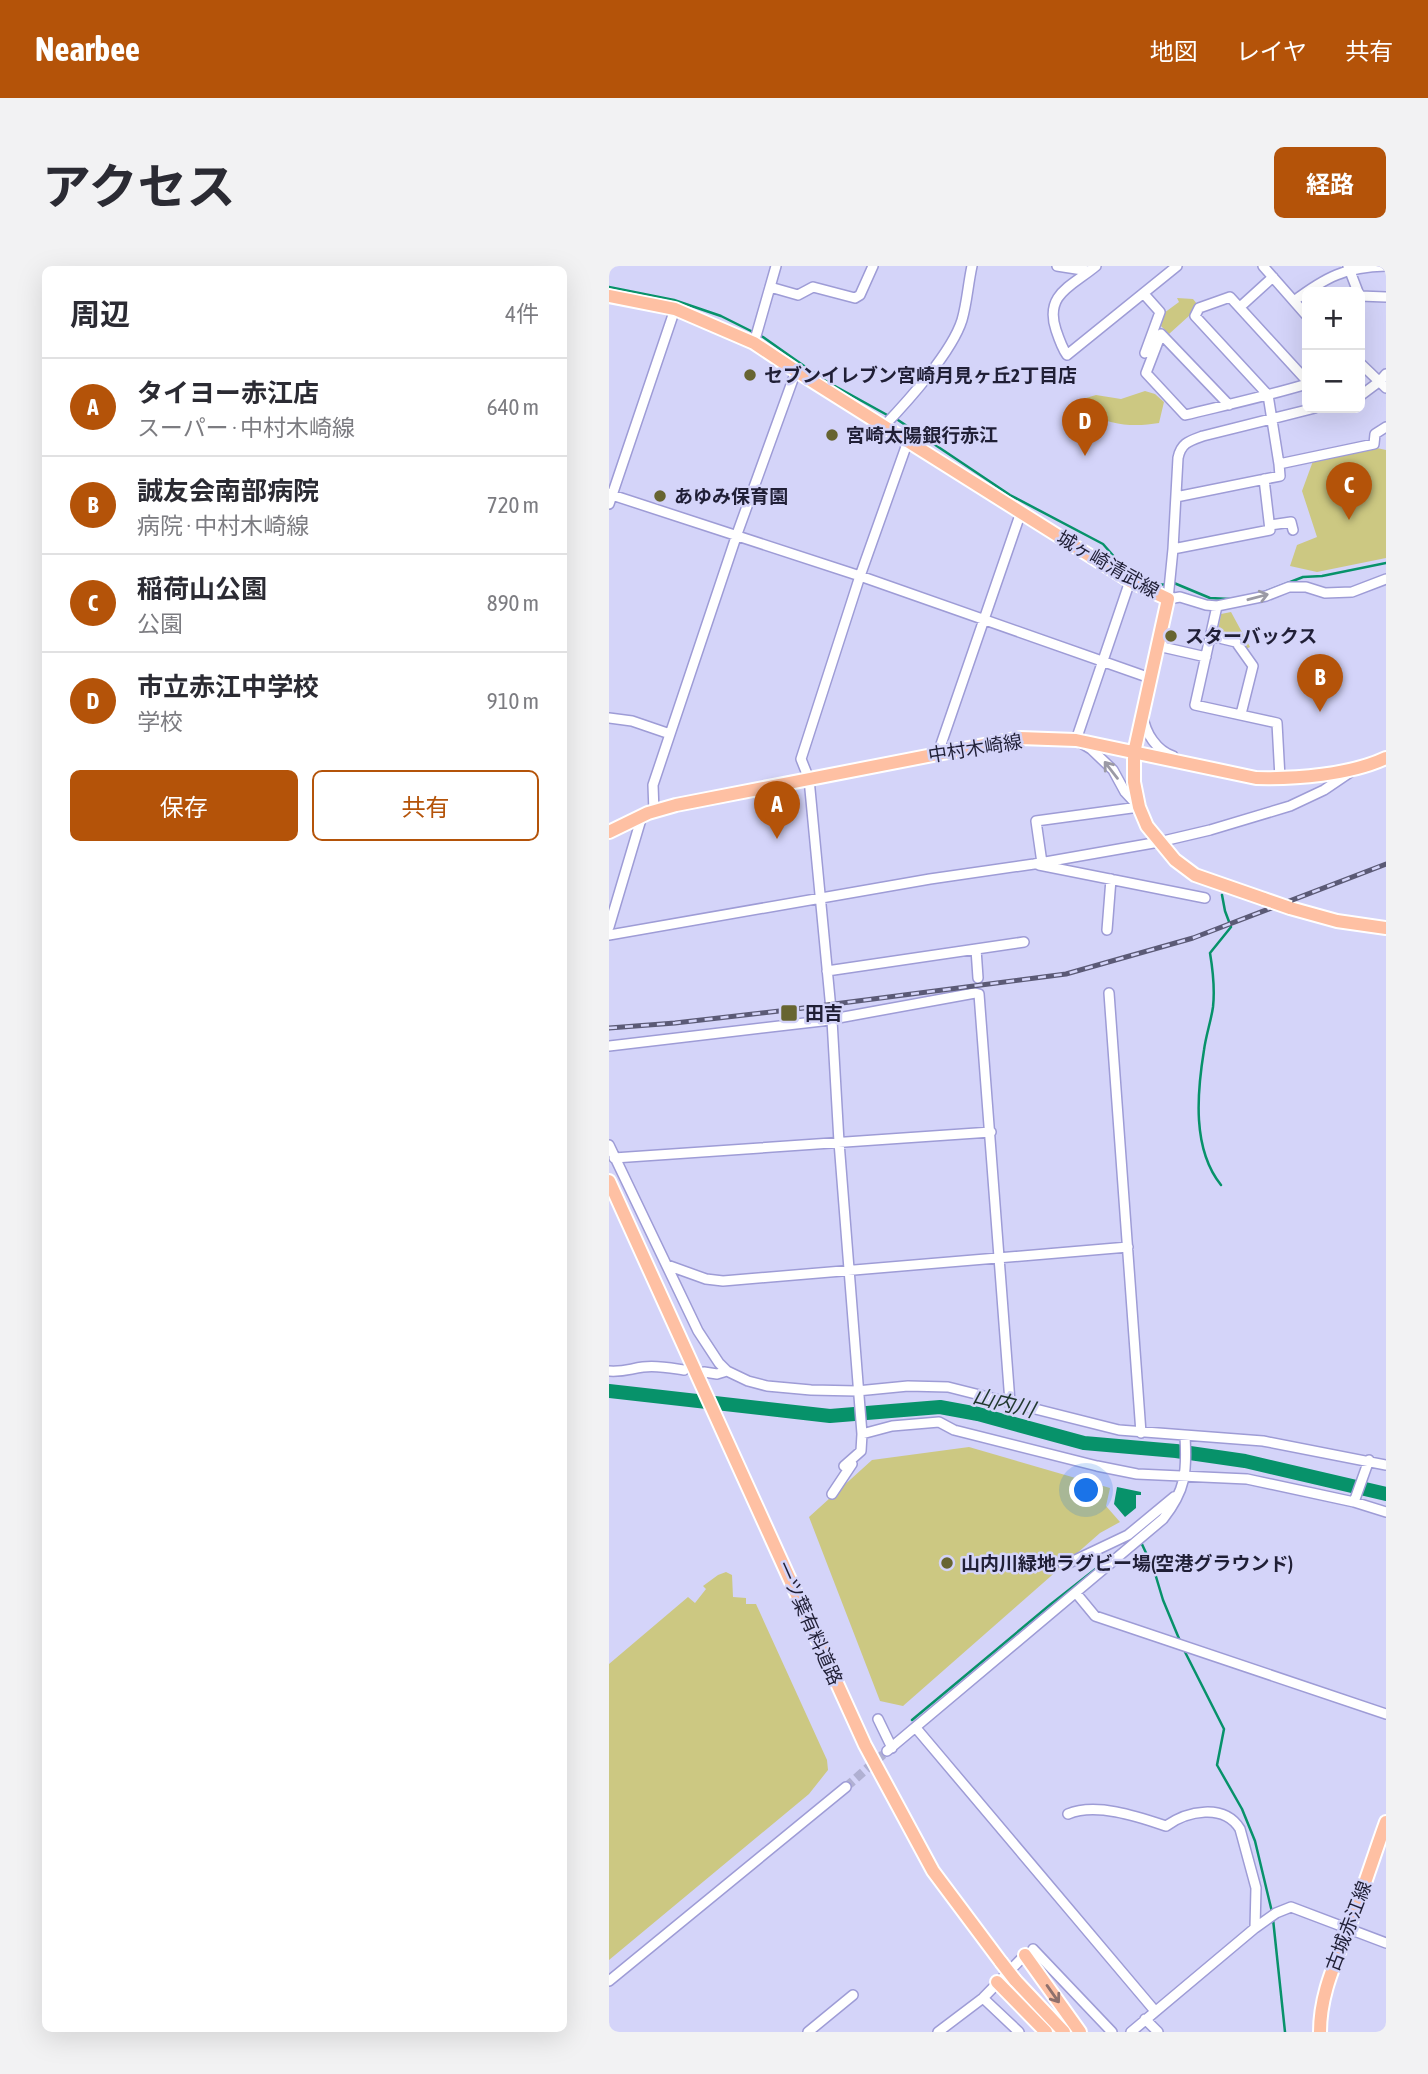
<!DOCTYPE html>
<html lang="ja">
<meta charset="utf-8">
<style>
:root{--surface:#fff;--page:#f2f2f3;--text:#2b2b33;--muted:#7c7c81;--line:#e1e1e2;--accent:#b45309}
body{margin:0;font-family:"Asap Condensed","Noto Sans JP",sans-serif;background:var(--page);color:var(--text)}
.controls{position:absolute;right:21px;top:21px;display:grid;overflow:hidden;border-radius:10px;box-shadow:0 7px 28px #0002}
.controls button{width:63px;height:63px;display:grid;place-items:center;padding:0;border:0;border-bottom:2px solid var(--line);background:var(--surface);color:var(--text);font:35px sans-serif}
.you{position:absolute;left:478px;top:1225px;width:24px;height:24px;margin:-18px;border:5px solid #fff;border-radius:50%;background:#1a73e8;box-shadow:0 0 0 10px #1a73e833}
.badge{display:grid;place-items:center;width:46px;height:46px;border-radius:50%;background:var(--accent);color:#fff;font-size:23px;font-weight:700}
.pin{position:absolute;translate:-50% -58px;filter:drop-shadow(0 2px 4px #0008)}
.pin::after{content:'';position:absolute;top:37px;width:24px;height:21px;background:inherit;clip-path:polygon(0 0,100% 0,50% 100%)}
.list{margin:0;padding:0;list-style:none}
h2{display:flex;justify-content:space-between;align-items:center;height:91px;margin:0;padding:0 28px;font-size:30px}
h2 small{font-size:23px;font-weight:400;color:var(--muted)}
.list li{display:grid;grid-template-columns:46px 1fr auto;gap:21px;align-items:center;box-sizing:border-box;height:98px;padding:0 28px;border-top:2px solid var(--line)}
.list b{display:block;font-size:26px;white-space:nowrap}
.list p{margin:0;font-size:23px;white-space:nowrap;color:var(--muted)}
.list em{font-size:23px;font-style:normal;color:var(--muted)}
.actions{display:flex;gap:14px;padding:21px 28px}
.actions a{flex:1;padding:16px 0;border:2px solid var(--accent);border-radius:10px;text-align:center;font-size:24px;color:var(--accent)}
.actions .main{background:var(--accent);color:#fff}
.map{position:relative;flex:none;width:777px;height:1766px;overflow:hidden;border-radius:10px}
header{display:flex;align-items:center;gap:42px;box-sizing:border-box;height:98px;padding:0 35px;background:var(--accent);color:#fff}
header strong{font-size:33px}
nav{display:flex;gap:38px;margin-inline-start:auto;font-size:24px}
.intro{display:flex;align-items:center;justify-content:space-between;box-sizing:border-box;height:168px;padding:0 42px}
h1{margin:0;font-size:49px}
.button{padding:18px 32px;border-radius:10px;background:var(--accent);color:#fff;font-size:24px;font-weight:700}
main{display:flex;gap:42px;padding:0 42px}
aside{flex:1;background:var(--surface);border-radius:10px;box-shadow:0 7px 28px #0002}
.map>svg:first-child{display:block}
</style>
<header>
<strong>Nearbee</strong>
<nav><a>地図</a><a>レイヤ</a><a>共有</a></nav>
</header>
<div class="intro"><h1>アクセス</h1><a class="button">経路</a></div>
<main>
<aside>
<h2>周辺<small>4件</small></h2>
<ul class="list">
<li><span class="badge">A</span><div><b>タイヨー赤江店</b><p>スーパー · 中村木崎線</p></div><em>640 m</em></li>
<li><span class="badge">B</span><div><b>誠友会南部病院</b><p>病院 · 中村木崎線</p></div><em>720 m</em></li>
<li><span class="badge">C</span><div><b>稲荷山公園</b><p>公園</p></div><em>890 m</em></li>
<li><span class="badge">D</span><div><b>市立赤江中学校</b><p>学校</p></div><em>910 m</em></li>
</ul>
<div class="actions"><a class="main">保存</a><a>共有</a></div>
</aside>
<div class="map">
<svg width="777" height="1766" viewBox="0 0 777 1766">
<rect width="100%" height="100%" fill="#d4d4f9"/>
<path fill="#ccc882" d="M 568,32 L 584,33 L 588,38 L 581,49 L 560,68 L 552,60 L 555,47 L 570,36 Z
M 536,125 L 546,128 L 555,136 L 550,157 C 527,161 501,160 481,147 L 477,132 L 487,129 L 512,133 Z
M 763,181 L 777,184 L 777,292 L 708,306 L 681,300 L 688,279 L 708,271 L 693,225 L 704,195 Z
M 622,346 L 641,381 L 637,383 L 628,373 L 610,367 L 609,365 L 612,348 Z
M 360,1181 L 501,1222 L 497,1240 L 511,1256 L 491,1267 L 294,1440 L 271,1435 L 200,1251 L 263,1194 Z
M 117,1306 L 123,1309 L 124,1331 L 137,1332 L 137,1338 L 147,1338 L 218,1494 L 219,1504 L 200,1528 L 0,1694 L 0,1398 L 79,1331 L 86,1337 L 97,1323 L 94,1320 L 109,1309 Z"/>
<path fill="#07926a" d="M 508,1221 L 532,1226 L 532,1229 L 527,1229 L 527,1242 L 516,1251 L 505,1238 Z"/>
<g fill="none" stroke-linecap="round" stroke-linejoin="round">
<path stroke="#07926a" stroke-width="2.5" d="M 0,21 L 65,34 L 112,50 L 154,71 L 215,114 L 280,150
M 286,152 L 401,229 L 494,278 L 515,302 L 535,314 L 550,319 L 558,318
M 565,317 L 601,332 L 621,333
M 658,325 L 694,311 L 713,310 L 777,297
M 612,919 C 583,883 588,827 595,784 C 597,769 602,755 604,741 C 606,723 604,705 601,687 L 622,661 L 616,645 L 613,629
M 531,1274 L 545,1304 L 554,1334 L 571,1375
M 575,1384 L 615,1463 L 608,1499 L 633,1543 L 646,1575 L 663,1646
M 303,1454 L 442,1338 L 512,1283
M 664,1653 L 676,1766"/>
<path stroke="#07926a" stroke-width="14" d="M 0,1125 L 221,1150 L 331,1141 L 369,1148 L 475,1177 L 567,1185 L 636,1195 L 777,1228"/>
<path stroke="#b0b0d2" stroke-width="9" stroke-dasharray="9 4.5" stroke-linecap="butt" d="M 237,1521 L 278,1485"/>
<g stroke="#9e9cd6" stroke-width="12">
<path id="minor" d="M 448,0 L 480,5
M 487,0 C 463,20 435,28 447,64 C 450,73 453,82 458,89 L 568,0
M 654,0 L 698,50
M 739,0 L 749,26
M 161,21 L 189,29 L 204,21 L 246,32 L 251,29 L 264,0
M 535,28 L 551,46 L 536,87
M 751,30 L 777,31
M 685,35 C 717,11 736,1 777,0
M 631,41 L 664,11
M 145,77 L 167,0
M 751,97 L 777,122
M 751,130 L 771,115 L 777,108
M 620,139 L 552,68 L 537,107 L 576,149 C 617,139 658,130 698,118
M 706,142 L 594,170 C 580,175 572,177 569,192 L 564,283 L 559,333 L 571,331 L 597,339 L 608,340 L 657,330 L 680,321 L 697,321 L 716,327 L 743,326 L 777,313
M 275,160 C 299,135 343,86 353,54 C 358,37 359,18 363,0
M 670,198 L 659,129 L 586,50 L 590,42 L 621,31 L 698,115
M 0,228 L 251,310 L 541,412
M 567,231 L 671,210 L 670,198 L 765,178 L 766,168 L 777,161
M 0,238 L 66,43
M 661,259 L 682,256 L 684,264
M 564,283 L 661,264 L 655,213
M 521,315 L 467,474 L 482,483 L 504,504 L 516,526 L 529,540
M 608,340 L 586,439 L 668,457 L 671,512
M 602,370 L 627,376 L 644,400 L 632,448
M 549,380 L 597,391
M 534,450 C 536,467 548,485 564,490
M 0,452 L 23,455 L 61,468
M 329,487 L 412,246
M 45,546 L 44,519 L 128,268 L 187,105
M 433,597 L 427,555 L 530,541
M 430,599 L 596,632
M 0,661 L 33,550
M 498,664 L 502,613
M 0,669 L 321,613 L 425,598 L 550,576 L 601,564 L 681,540 L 715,524 L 743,505
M 367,683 L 369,712
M 218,705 L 415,676
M 500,727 L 532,1167
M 0,780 L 213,755 L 366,727 L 370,728 L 401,1136
M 0,879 L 89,1065 L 110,1097 L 118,1105 L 139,1115 L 158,1120 L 202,1124 L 248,1125 L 299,1120 L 339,1121 L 510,1164 L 654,1175 L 777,1199
M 5,892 L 382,866
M 58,999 L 97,1013 L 114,1015 L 519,981
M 0,1105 C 15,1106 20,1103 34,1101 C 48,1099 62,1102 75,1104
M 95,1106 L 108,1108 L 118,1105
M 253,1168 L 283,1160 L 330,1156 L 345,1164 L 488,1200 L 528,1208 L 638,1213 L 745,1236 L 777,1246
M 235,1200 L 252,1185 L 253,1168 L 230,876 L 223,754 L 200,513 L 192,493 L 251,310 L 299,175
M 223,1228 L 243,1198
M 745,1236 L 760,1194
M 454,1298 L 460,1297 L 519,1269 L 565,1231 L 567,1233
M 467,1327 L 486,1350 L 777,1448
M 269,1453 L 283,1482
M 307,1462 L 546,1745
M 278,1485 L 554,1253 C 577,1224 578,1206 576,1170
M 459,1548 C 487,1536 530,1551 557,1560 C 578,1545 615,1537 631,1563 L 647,1622 L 646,1662
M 424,1683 L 503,1766
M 0,1715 L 237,1521
M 374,1732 L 410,1766
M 536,1753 L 549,1766
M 199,1766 L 244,1729
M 329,1766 L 374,1732 L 416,1689
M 522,1766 L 646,1662 L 667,1647 L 682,1641 L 777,1677"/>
</g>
<g stroke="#fff" stroke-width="16">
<path id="major" d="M 0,30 L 66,43 L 145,77 L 187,105 L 521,315 L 559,333 L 525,487 L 525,516 L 530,541 L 538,560 L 566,594 L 586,609 L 655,633
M 0,566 L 39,547 L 67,539 L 411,472 L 467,474 L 647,512 C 686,513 741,509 777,492
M 681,642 L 728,655 L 777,662
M 0,915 L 256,1479 L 324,1605 L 392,1696
M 416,1689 L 471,1766
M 406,1714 L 455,1766
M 388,1716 L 437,1766
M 711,1766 C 711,1728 726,1698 739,1663 C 753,1628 764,1592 777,1556"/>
</g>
<use href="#minor" stroke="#fff" stroke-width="9"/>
<use href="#major" stroke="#fec0a3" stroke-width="12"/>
<g stroke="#5b5a76" stroke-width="5">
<path id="rail" d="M 0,762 L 66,757 L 179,744 L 457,708 L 584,672 L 777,598"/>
</g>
<use href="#rail" stroke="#d4d4f9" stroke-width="2.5" stroke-dasharray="8" stroke-linecap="butt"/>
<g stroke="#fff" stroke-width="16" stroke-linecap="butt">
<path id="major-bridge" d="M 655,633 L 681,642
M 392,1696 L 406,1714"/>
</g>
<use href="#major-bridge" stroke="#fec0a3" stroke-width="12"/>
</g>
<defs><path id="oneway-shaft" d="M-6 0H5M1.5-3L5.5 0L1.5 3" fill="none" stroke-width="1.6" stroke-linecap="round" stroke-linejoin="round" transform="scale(1.75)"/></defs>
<g stroke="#9b9aa5">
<use href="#oneway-shaft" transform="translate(649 331) rotate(-15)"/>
<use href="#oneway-shaft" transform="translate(502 504) rotate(-128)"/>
</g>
<use stroke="#8f706c" href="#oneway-shaft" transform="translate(444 1728) rotate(55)"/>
<g fill="#676431" stroke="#d4d4f9" stroke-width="2.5">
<circle cx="141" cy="109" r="7"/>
<circle cx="223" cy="169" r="7"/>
<circle cx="51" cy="230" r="7"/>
<circle cx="562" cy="370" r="7"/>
<rect x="171" y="738" width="18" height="18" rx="3.5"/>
<circle cx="338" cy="1297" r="7"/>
</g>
<g text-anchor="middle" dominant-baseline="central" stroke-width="5" stroke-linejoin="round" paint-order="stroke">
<g font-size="19" font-weight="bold" fill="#201f36" stroke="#d4d4f9" text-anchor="start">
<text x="155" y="109">セブンイレブン宮崎月見ヶ丘2丁目店</text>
<text x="237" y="169">宮崎太陽銀行赤江</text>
<text x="65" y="230">あゆみ保育園</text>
<text x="576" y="370">スターバックス</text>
<text x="196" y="747">田吉</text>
<text x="352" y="1297">山内川緑地ラグビー場(空港グラウンド)</text>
</g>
<g font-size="19" fill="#201f36" stroke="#d4d4f9">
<text transform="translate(499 298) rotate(30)">城ヶ崎清武線</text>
<text transform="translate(366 482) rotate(-9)">中村木崎線</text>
<text transform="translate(201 1357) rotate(66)">一ツ葉有料道路</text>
<text transform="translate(739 1660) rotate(-69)">古城赤江線</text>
</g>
<g font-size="21" font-style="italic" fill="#1f372d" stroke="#d4d4f9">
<text transform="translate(395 1136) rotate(14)">山内川</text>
</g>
</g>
</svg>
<div class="controls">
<button>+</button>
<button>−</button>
</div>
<div class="you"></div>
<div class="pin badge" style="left:168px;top:573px">A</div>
<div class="pin badge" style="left:711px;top:446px">B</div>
<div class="pin badge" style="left:740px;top:254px">C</div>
<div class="pin badge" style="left:476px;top:190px">D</div>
</div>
</main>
